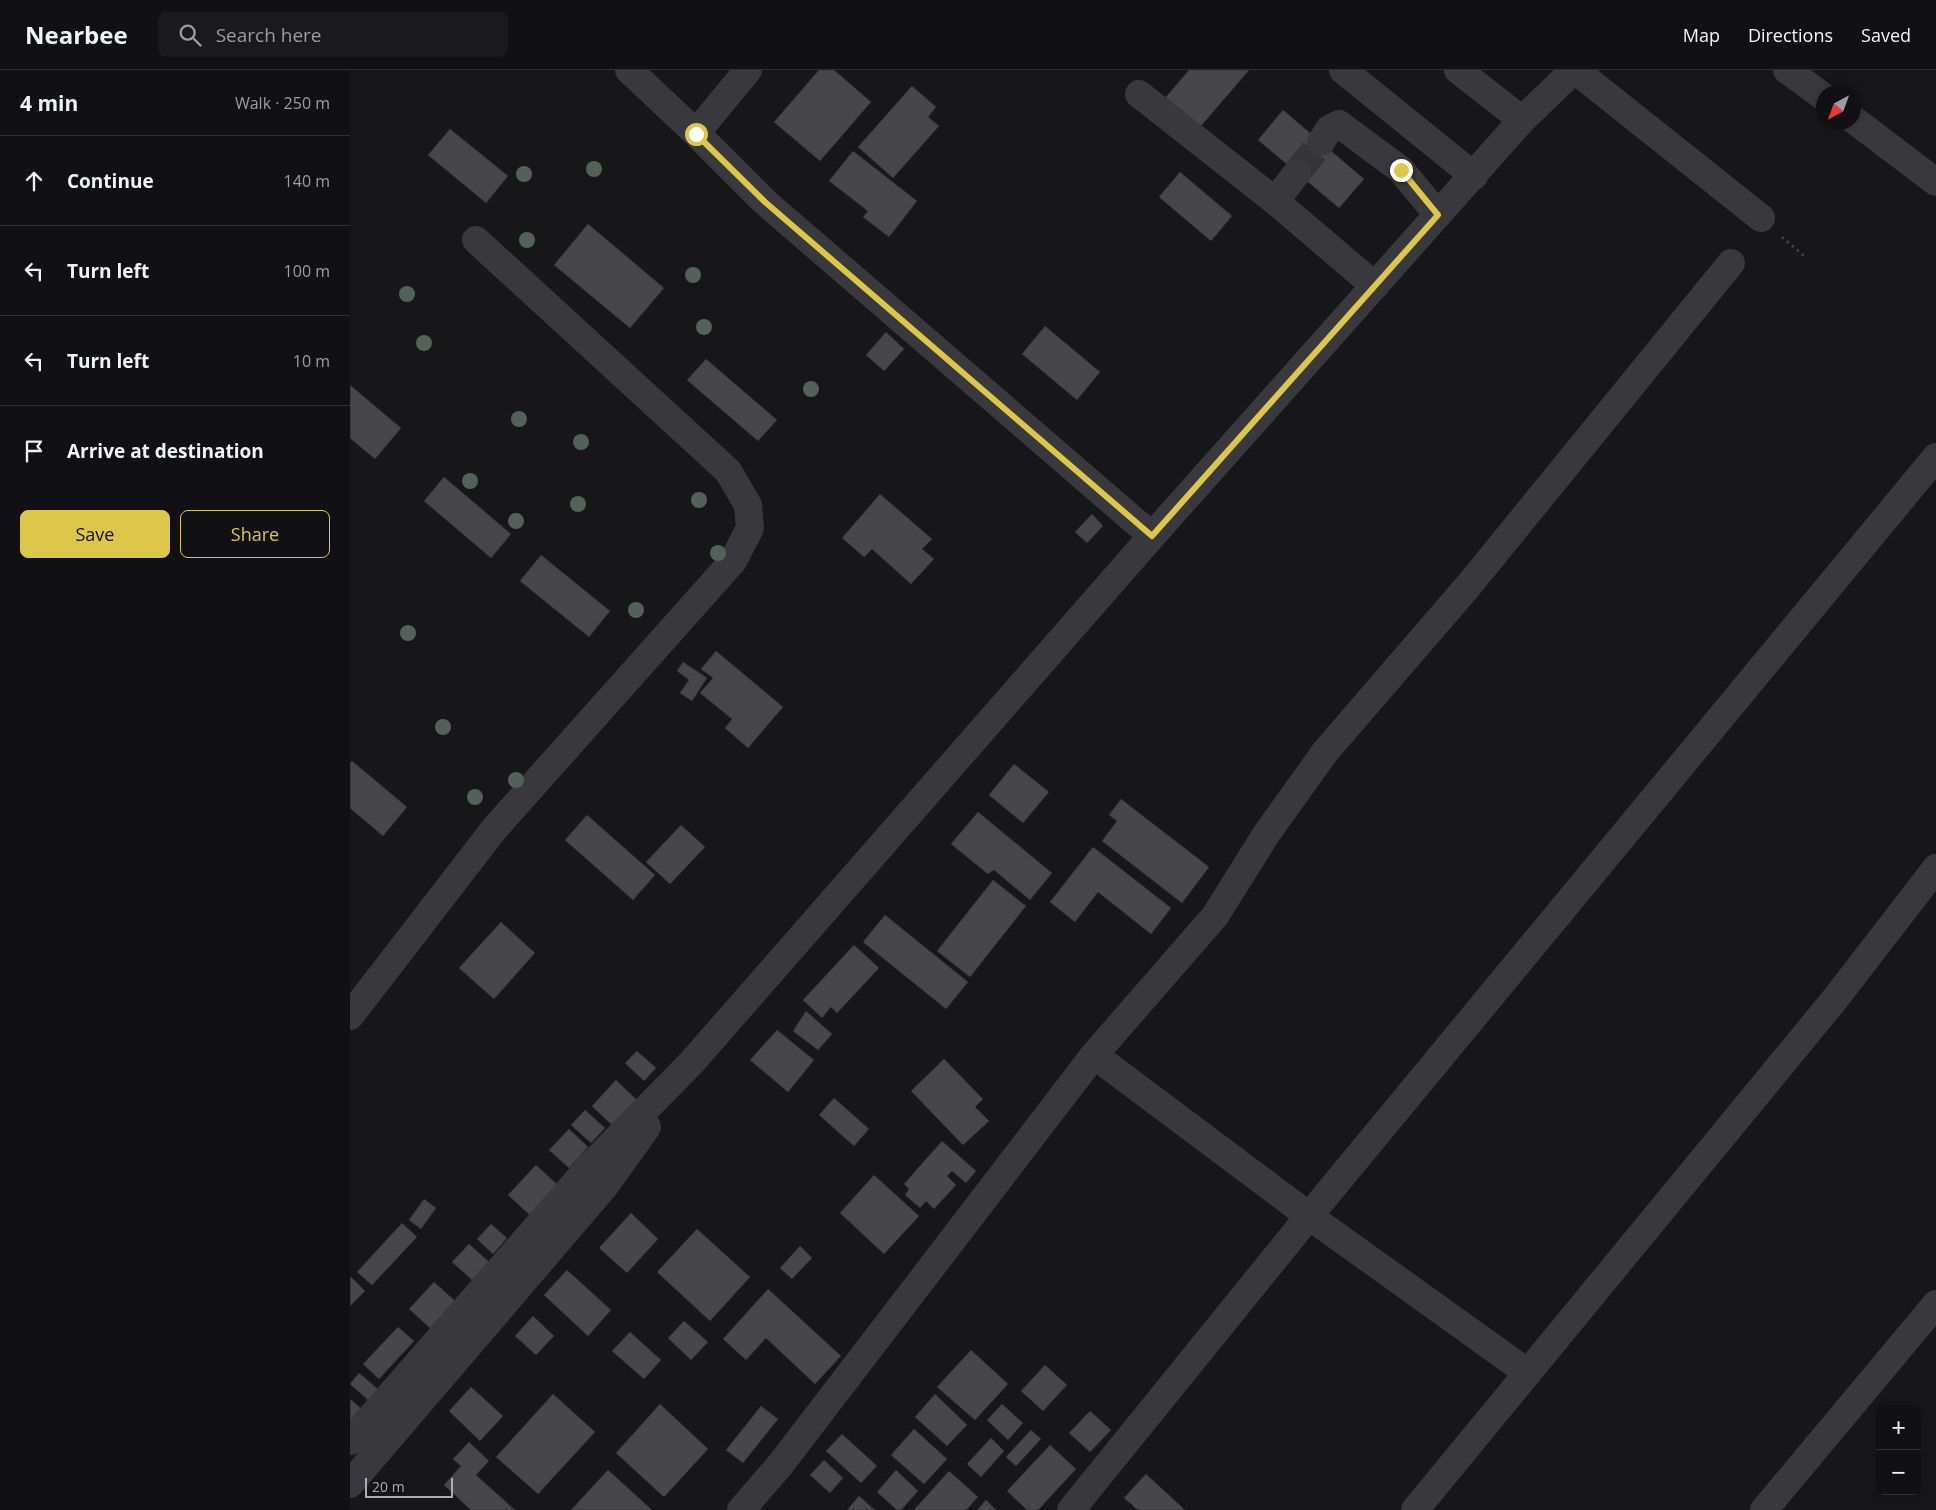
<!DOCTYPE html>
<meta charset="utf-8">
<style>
:root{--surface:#111113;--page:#1a1a1c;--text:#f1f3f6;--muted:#9c9da0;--line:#303133;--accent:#ddc74a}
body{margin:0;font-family:"Open Sans",sans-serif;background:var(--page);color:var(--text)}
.controls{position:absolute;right:15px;bottom:15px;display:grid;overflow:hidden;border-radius:8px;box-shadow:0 2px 8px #0003}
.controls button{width:45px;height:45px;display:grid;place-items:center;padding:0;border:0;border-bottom:1px solid var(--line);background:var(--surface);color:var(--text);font:25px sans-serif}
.compass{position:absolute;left:1466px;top:15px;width:45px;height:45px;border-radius:50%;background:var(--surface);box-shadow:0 2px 8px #0003;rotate:221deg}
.scale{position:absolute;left:15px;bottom:12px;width:88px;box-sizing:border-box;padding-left:5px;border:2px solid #abacb7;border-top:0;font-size:14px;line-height:18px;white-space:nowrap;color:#abacb7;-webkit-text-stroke:4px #121214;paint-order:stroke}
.stop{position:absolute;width:15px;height:15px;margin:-11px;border:4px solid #ddc74a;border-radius:50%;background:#fff}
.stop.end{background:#ddc74a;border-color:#fff;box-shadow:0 1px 5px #0008}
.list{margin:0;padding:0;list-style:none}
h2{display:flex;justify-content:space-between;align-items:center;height:65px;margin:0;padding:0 20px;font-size:21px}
h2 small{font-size:16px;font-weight:400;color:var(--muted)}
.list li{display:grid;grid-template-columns:32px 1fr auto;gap:15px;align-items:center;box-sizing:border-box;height:90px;padding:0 20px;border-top:1px solid var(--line)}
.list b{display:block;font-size:19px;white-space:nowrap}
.list em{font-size:16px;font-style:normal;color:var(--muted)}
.actions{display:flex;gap:10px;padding:15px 20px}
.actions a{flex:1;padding:11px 0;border:1px solid var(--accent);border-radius:8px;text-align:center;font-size:18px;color:var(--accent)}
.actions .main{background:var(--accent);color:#111}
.icon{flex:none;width:28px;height:28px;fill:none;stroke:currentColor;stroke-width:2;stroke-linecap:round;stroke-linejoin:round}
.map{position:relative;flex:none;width:1586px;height:1440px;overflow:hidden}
header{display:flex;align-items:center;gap:30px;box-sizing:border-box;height:70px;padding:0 25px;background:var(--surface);border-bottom:1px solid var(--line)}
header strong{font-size:24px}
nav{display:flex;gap:28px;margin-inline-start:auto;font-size:18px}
.search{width:350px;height:45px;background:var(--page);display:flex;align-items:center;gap:12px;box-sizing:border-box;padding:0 18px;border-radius:8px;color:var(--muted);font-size:19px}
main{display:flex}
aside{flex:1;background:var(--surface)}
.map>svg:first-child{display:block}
</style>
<header>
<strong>Nearbee</strong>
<div class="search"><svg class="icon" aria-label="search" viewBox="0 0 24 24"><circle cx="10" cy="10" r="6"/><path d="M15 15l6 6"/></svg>Search here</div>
<nav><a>Map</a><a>Directions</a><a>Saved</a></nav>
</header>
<main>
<aside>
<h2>4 min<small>Walk · 250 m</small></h2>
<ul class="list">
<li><svg class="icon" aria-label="ahead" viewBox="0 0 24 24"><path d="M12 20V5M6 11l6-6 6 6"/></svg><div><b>Continue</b></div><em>140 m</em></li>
<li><svg class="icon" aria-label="left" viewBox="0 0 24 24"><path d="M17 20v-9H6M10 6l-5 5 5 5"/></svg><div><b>Turn left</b></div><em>100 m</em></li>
<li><svg class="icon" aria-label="left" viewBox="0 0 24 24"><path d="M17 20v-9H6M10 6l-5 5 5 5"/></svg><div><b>Turn left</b></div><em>10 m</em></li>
<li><svg class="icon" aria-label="arrive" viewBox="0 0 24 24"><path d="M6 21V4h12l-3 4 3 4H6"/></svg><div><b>Arrive at destination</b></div></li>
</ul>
<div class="actions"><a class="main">Save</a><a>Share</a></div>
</aside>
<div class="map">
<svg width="1586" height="1440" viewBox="0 0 1586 1440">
<rect width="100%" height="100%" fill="#171719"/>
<path fill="#47474b" stroke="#323135" d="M 469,0 L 484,0 L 521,32 L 470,91 L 424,52 Z
M 839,0 L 899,0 L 845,63 L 810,34 Z
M 562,16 L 586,37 L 578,47 L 589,56 L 543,108 L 508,77 Z
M 933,40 L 1014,109 L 989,138 L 908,70 Z
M 100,59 L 158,106 L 136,133 L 78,85 Z
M 503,81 L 567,131 L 539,167 L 513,147 L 518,141 L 479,111 Z
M 830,102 L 882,146 L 861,171 L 809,127 Z
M 238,154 L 314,218 L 280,258 L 204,195 Z
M 695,256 L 750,302 L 727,330 L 672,284 Z
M 536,262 L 554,279 L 534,301 L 516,285 Z
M 356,289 L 427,350 L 408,371 L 337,310 Z
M 0,315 L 51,358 L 25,389 L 0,368 Z
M 94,407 L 161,464 L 141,488 L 74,431 Z
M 530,424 L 582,469 L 572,479 L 584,489 L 561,514 L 522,479 L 514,487 L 492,468 Z
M 742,444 L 753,456 L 737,473 L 725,462 Z
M 191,485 L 260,541 L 239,567 L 170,511 Z
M 366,581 L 433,637 L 398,678 L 375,658 L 382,649 L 350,623 L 363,608 L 351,599 Z
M 333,592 L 357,608 L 342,631 L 330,623 L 339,610 L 327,601 Z
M 2,691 L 57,737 L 33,766 L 0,738 L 0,693 Z
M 664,694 L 699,722 L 673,753 L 639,725 Z
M 771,729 L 859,797 L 832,833 L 752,771 L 767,751 L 759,745 Z
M 628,742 L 702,803 L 680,830 L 644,800 L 638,804 L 601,774 Z
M 237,745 L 305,805 L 283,830 L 215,770 Z
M 331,755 L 355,777 L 320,814 L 296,792 Z
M 743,777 L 821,838 L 801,864 L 748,822 L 725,852 L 700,832 Z
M 643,810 L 676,836 L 620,907 L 587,881 Z
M 535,845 L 618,912 L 596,939 L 513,872 Z
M 151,852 L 185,883 L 144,929 L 109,898 Z
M 504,875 L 529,898 L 487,943 L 481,937 L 472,948 L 453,930 Z
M 456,941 L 482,964 L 468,980 L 443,961 Z
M 427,960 L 464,990 L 438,1022 L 400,990 Z
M 287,981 L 306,998 L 294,1011 L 275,993 Z
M 594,989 L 633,1029 L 625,1037 L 639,1051 L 613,1075 L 561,1021 Z
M 266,1010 L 288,1031 L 264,1057 L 242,1036 Z
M 484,1028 L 519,1059 L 504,1076 L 469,1045 Z
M 235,1040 L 255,1058 L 241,1073 L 221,1055 Z
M 219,1059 L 238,1077 L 219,1098 L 199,1080 Z
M 592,1071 L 626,1101 L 616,1113 L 602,1101 L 597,1106 L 606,1115 L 584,1139 L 576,1131 L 570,1138 L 555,1125 L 559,1119 L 554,1114 Z
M 186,1095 L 210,1117 L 182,1147 L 158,1125 Z
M 524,1105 L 569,1146 L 534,1184 L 490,1143 Z
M 74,1129 L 86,1138 L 71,1159 L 59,1150 Z
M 281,1143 L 308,1169 L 277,1203 L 249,1178 Z
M 52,1153 L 67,1167 L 22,1215 L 7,1202 Z
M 141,1154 L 157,1168 L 143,1184 L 127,1169 Z
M 347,1159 L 400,1207 L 360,1251 L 307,1202 Z
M 119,1174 L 139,1192 L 122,1210 L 102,1192 Z
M 450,1176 L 462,1188 L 442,1209 L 430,1198 Z
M 217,1200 L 261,1240 L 238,1266 L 194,1225 Z
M 1,1207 L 15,1221 L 0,1236 L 0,1208 Z
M 84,1212 L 105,1231 L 80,1258 L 59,1239 Z
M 418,1219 L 491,1286 L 465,1314 L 416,1268 L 396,1290 L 373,1269 Z
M 183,1246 L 204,1266 L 186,1285 L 165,1266 Z
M 334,1251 L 358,1272 L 341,1290 L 318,1268 Z
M 48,1257 L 64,1271 L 29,1309 L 13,1294 Z
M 280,1262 L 311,1290 L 294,1309 L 262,1281 Z
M 621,1280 L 658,1314 L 625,1350 L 587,1317 Z
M 695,1295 L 717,1315 L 693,1341 L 671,1321 Z
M 9,1303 L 29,1320 L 19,1331 L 0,1314 Z
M 121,1317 L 153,1346 L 130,1371 L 99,1341 Z
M 203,1324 L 245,1362 L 188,1424 L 146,1387 Z
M 585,1324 L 617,1355 L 597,1376 L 565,1347 Z
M 0,1329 L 14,1341 L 0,1357 Z
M 310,1334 L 358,1379 L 314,1427 L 266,1383 Z
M 652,1334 L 673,1353 L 658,1370 L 637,1350 Z
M 411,1336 L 428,1349 L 393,1393 L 376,1380 Z
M 740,1341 L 761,1360 L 740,1382 L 719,1363 Z
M 564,1359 L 597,1389 L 574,1414 L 541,1385 Z
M 681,1360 L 691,1369 L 666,1396 L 656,1387 Z
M 492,1364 L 527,1396 L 511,1413 L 476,1381 Z
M 641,1368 L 654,1381 L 631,1407 L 617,1394 Z
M 119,1372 L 139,1391 L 126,1405 L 165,1440 L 121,1440 L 94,1415 L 111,1396 L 103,1389 Z
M 700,1375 L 726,1399 L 688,1440 L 677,1440 L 657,1421 Z
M 474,1390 L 493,1408 L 480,1423 L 460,1405 Z
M 258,1400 L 302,1440 L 221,1440 Z
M 546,1400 L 568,1421 L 551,1440 L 547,1440 L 527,1422 Z
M 599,1401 L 628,1427 L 616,1440 L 564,1440 Z
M 796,1404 L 835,1440 L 788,1440 L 774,1428 Z
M 509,1426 L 525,1440 L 497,1440 Z
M 636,1430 L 646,1440 L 627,1440 Z"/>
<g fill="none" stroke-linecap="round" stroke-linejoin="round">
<path stroke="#353539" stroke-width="28" stroke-dasharray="28 14" stroke-linecap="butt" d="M 947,103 L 971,72"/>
<path stroke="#3f3f44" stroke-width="3" stroke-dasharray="2.5 4" stroke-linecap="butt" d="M 1432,167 L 1454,186"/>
<path stroke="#39393d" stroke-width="28" d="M 279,0 L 346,63 L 415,132 L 802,466
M 993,0 L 1124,106
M 1108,0 L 1172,50
M 1225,0 L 1411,148
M 1437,0 L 1474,27
M 789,24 L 925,131 L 1025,216
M 1504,50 L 1586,112
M 346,63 L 398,0
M 971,72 L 979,59 L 989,54 L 1051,100 L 1088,145
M 925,131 L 947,103
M 0,946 L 145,758 L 383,491 L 400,458 L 398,435 L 378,401 L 126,170
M 744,985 L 959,1146 L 1178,1303
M 0,1371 L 240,1096 L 342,992 L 802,466 L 1172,50 L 1224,0
M 0,1414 L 254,1117 L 297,1057
M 391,1440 L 430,1395 L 744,985 L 865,846 L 917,763 L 975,682 L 1119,515 L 1381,193
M 721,1440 L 959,1146 L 1586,387
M 1065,1440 L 1485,929 L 1586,798
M 1414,1440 L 1586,1234"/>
</g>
<g fill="#536258">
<circle cx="244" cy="99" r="8"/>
<circle cx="174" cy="104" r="8"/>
<circle cx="177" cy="170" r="8"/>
<circle cx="343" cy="205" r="8"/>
<circle cx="57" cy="224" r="8"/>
<circle cx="354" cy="257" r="8"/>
<circle cx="74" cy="273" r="8"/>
<circle cx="461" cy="319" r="8"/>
<circle cx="169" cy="349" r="8"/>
<circle cx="231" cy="372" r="8"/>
<circle cx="120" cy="411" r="8"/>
<circle cx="349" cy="430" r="8"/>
<circle cx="228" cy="434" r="8"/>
<circle cx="166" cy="451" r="8"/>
<circle cx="368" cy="483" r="8"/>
<circle cx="286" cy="540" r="8"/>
<circle cx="58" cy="563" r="8"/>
<circle cx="93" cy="657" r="8"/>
<circle cx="166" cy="710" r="8"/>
<circle cx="125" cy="727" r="8"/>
</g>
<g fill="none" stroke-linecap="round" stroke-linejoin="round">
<path stroke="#ddc74a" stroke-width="6" d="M 346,64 L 415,132 L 802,466 L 1088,145 L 1051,100"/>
</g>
</svg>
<div class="controls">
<button>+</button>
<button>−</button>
</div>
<svg class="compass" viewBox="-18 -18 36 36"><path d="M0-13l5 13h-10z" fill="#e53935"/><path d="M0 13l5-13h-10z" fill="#9c9da0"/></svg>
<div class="scale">20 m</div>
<div class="stop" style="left:346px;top:64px"></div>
<div class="stop end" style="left:1051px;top:100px"></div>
</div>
</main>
